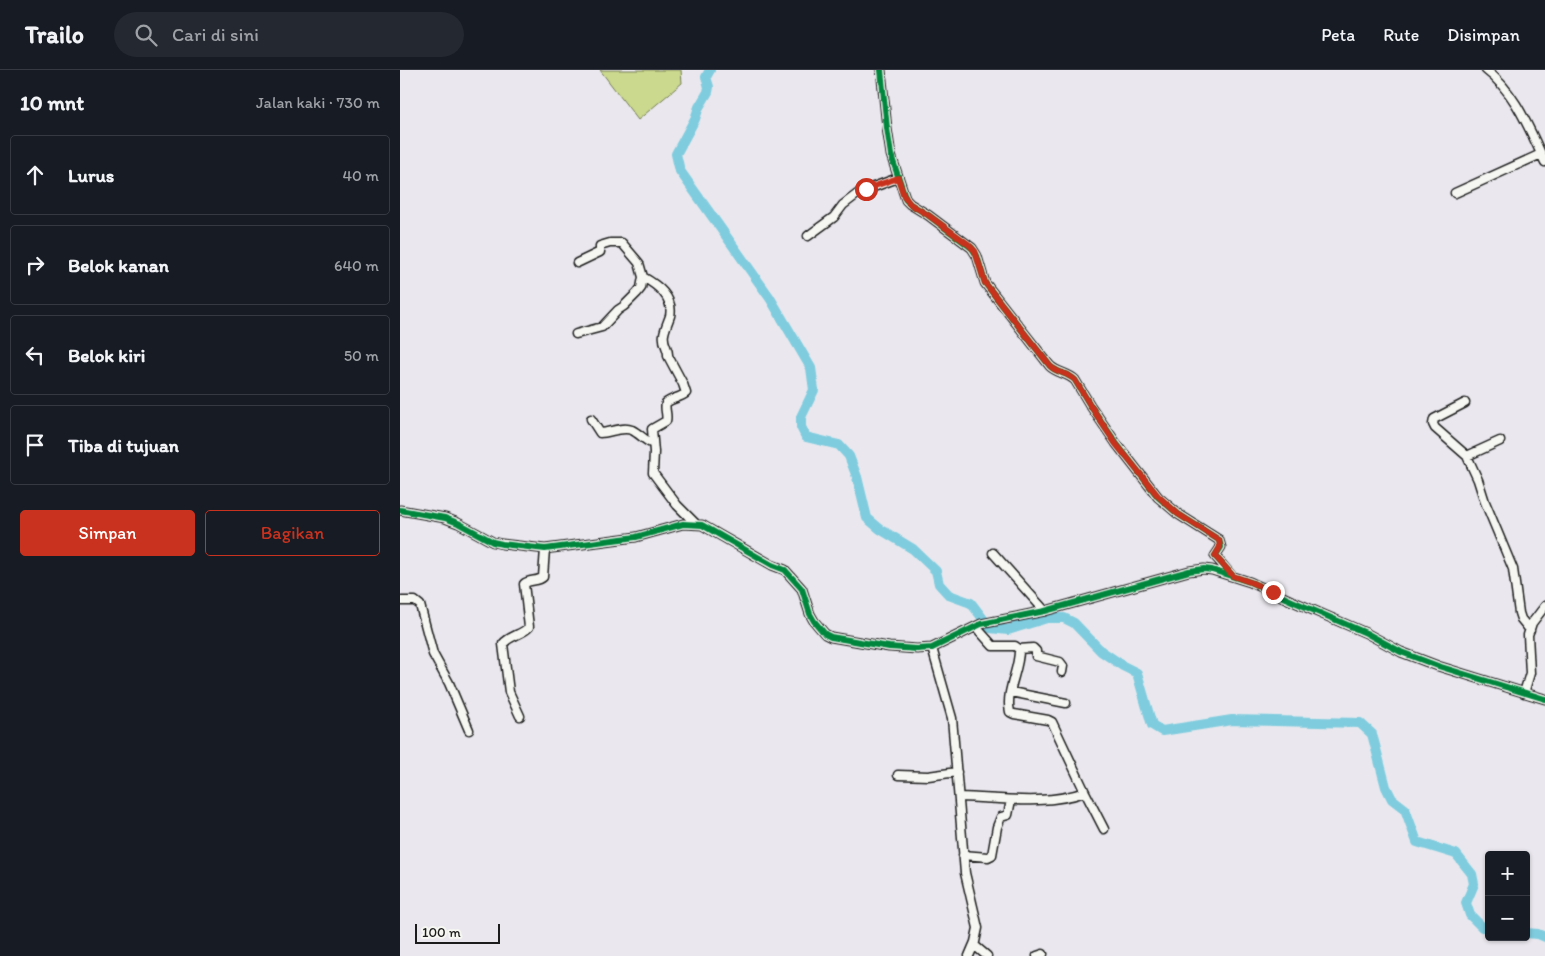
<!DOCTYPE html>
<html lang="id">
<meta charset="utf-8">
<style>
:root{--surface:#171b24;--page:#242831;--text:#f1f3f6;--muted:#9ea1a6;--line:#363941;--accent:#c8321e}
body{margin:0;font-family:Itim,sans-serif;background:var(--page);color:var(--text)}
.controls{position:absolute;right:15px;bottom:15px;display:grid;overflow:hidden;border-radius:5px;box-shadow:0 1px 4px #0004}
.controls button{width:45px;height:45px;display:grid;place-items:center;padding:0;border:0;border-bottom:1px solid var(--line);background:var(--surface);color:var(--text);font:25px sans-serif}
.scale{position:absolute;left:15px;bottom:12px;width:85px;box-sizing:border-box;padding-left:5px;border:2px solid #1c1c1c;border-top:0;font-size:14px;line-height:18px;white-space:nowrap;color:#1c1c1c;-webkit-text-stroke:4px #f6f6f2;paint-order:stroke}
.stop{position:absolute;width:15px;height:15px;margin:-11px;border:4px solid #c8321e;border-radius:50%;background:#fff}
.stop.end{background:#c8321e;border-color:#fff;box-shadow:0 1px 5px #0008}
.list{margin:0;padding:0;list-style:none}
h2{display:flex;justify-content:space-between;align-items:center;height:65px;margin:0;padding:0 20px;font-size:21px}
h2 small{font-size:16px;font-weight:400;color:var(--muted)}
.list li{display:grid;grid-template-columns:32px 1fr auto;gap:15px;align-items:center;box-sizing:border-box;height:80px;margin:0 10px 10px;padding:0 10px;border:1px solid var(--line);border-radius:5px}
.list b{display:block;font-size:19px;white-space:nowrap}
.list em{font-size:16px;font-style:normal;color:var(--muted)}
.actions{display:flex;gap:10px;padding:15px 20px}
.actions a{flex:1;padding:11px 0;border:1px solid var(--accent);border-radius:5px;text-align:center;font-size:18px;color:var(--accent)}
.actions .main{background:var(--accent);color:#fff}
.icon{flex:none;width:28px;height:28px;fill:none;stroke:currentColor;stroke-width:2;stroke-linecap:round;stroke-linejoin:round}
.map{position:relative;flex:none;width:1145px;height:886px;overflow:hidden}
header{display:flex;align-items:center;gap:30px;box-sizing:border-box;height:70px;padding:0 25px;background:var(--surface);border-bottom:1px solid var(--line)}
header strong{font-size:24px}
nav{display:flex;gap:28px;margin-inline-start:auto;font-size:18px}
.search{width:350px;height:45px;background:var(--page);display:flex;align-items:center;gap:12px;box-sizing:border-box;padding:0 18px;border-radius:28px;color:var(--muted);font-size:19px}
main{display:flex}
aside{flex:1;background:var(--surface)}
.map>svg:first-child{display:block}
</style>
<header>
<strong>Trailo</strong>
<div class="search"><svg class="icon" aria-label="search" viewBox="0 0 24 24"><circle cx="10" cy="10" r="6"/><path d="M15 15l6 6"/></svg>Cari di sini</div>
<nav><a>Peta</a><a>Rute</a><a>Disimpan</a></nav>
</header>
<main>
<aside>
<h2>10 mnt<small>Jalan kaki · 730 m</small></h2>
<ul class="list">
<li><svg class="icon" aria-label="ahead" viewBox="0 0 24 24"><path d="M12 20V5M6 11l6-6 6 6"/></svg><div><b>Lurus</b></div><em>40 m</em></li>
<li><svg class="icon" aria-label="right" viewBox="0 0 24 24"><path d="M7 20v-9h11M14 6l5 5-5 5"/></svg><div><b>Belok kanan</b></div><em>640 m</em></li>
<li><svg class="icon" aria-label="left" viewBox="0 0 24 24"><path d="M17 20v-9H6M10 6l-5 5 5 5"/></svg><div><b>Belok kiri</b></div><em>50 m</em></li>
<li><svg class="icon" aria-label="arrive" viewBox="0 0 24 24"><path d="M6 21V4h12l-3 4 3 4H6"/></svg><div><b>Tiba di tujuan</b></div></li>
</ul>
<div class="actions"><a class="main">Simpan</a><a>Bagikan</a></div>
</aside>
<div class="map">
<svg width="1145" height="886" viewBox="0 0 1145 886">
<rect width="100%" height="100%" fill="#eae8ee"/>
<filter id="ink" filterUnits="userSpaceOnUse"><feTurbulence type="fractalNoise" baseFrequency=".02" numOctaves="2"/><feDisplacementMap in="SourceGraphic" scale="10" xChannelSelector="R" yChannelSelector="G"/><feConvolveMatrix kernelMatrix="1 2 1 2 8 2 1 2 1" color-interpolation-filters="sRGB"/></filter>
<g filter="url(#ink)">
<path fill="#cad98d" stroke="#737a54" d="M 200,0 L 281,0 L 282,13 L 238,50 Z"/>
<g fill="none" stroke-linecap="round" stroke-linejoin="round">
<path stroke="#7fccde" stroke-width="10" d="M 310,0 L 306,7 L 309,17 L 308,22 L 299,37 L 295,49 L 276,84 L 280,101 L 370,228 L 411,298 L 414,320 L 401,347 L 401,357 L 406,367 L 439,375 L 449,386 L 457,407 L 467,448 L 480,459 L 513,479 L 536,501 L 539,514 L 549,525 L 571,533 L 590,558 L 608,560 L 647,548 L 664,548 L 674,553 L 701,581 L 723,596 L 737,603 L 752,655 L 762,661 L 832,650 L 960,653 L 972,664 L 986,717 L 992,729 L 1005,739 L 1017,772 L 1056,784 L 1072,804 L 1074,814 L 1066,833 L 1070,845 L 1082,857 L 1089,858
M 1126,863 L 1138,864 L 1145,867"/>
<g stroke="#1c1c1c" stroke-width="11">
<path id="minor" d="M 481,0 L 487,58 L 491,85 L 506,130 L 510,134 L 528,145 L 572,178 L 577,186 L 585,213 L 650,296 C 657,303 668,303 675,310 L 690,335 L 716,373 L 758,427 L 778,444 L 819,470 L 821,477 L 815,486 L 832,506
M 1086,0 C 1116,23 1129,59 1145,92
M 1055,123 L 1141,84
M 408,166 L 434,147 L 443,135 L 460,122 L 498,108
M 177,193 L 200,182 L 200,176 L 210,173 L 222,173 L 239,193 L 243,207 C 257,215 274,227 270,246 C 268,252 265,258 264,264 C 262,274 269,278 268,286 L 283,314 L 286,323 C 280,328 272,328 266,333 C 264,339 268,345 266,351 L 252,359 L 254,382 L 253,403 L 277,435 L 296,454
M 176,264 L 202,257 L 218,240 L 224,236 L 237,223 L 241,218 L 243,207
M 1065,333 L 1034,349 L 1033,354 L 1035,358 L 1067,386 L 1078,410 L 1085,432 L 1113,499 L 1119,543 L 1121,549 L 1130,560
M 191,349 L 200,363 C 210,363 222,356 232,360 C 240,364 245,371 253,374
M 1067,386 L 1100,371
M 0,440 L 45,448 L 58,453 L 93,472 L 102,474 L 145,479 L 236,467 L 283,454 L 302,455 L 372,495 L 385,500 L 402,519 L 410,544 L 414,551 L 425,564 L 431,567 L 489,577 L 517,579 L 532,578 L 581,554 L 645,541 L 789,501 L 804,499 L 812,500 L 850,512 L 892,531 L 966,563 L 1001,582 L 1038,596 L 1145,629
M 593,483 L 645,541
M 0,531 L 15,531 L 20,535 L 33,584 L 49,613 L 69,660
M 576,557 L 593,576 L 615,576 L 619,579 C 620,599 605,621 610,642 L 614,644 L 648,650 L 652,652 L 685,722 L 704,759
M 532,578 L 552,648 L 565,803 L 578,858 L 575,872 L 569,886
M 619,579 L 633,578 L 636,581 L 636,586 L 660,592 L 663,596 L 662,602
M 611,622 L 666,633
M 1124,623 L 1130,603 L 1128,565 L 1132,553 L 1145,536
M 120,646 L 109,622 L 103,574 C 110,565 122,565 129,557 L 124,514 C 129,509 138,512 143,507 L 145,479
M 498,705 L 528,706 L 557,702
M 560,727 C 601,728 645,736 685,722
M 563,785 L 588,787 L 592,785 L 597,757 L 601,747 L 608,745 L 611,730
M 574,875 L 587,886
M 637,886 L 643,884"/>
</g>
<use href="#minor" stroke="#f6f6f2" stroke-width="8"/>
<g stroke="#f6f6f2" stroke-width="9">
<path id="cycleway" d="M 481,0 L 487,58 L 491,85 L 506,130 L 510,134 L 528,145 L 572,178 L 577,186 L 585,213 L 650,296 C 657,303 668,303 675,310 L 690,335 L 716,373 L 758,427 L 778,444 L 819,470 L 821,477 L 815,486 L 832,505
M 0,440 L 45,448 L 58,453 L 93,472 L 102,474 L 145,479 L 236,467 L 283,454 L 302,455 L 372,495 L 385,500 L 402,519 L 410,544 L 414,551 L 425,564 L 431,567 L 489,577 L 517,579 L 532,578 L 581,554 L 645,541 L 789,501 L 804,499 L 812,500 L 850,512 L 892,531 L 966,563 L 1001,582 L 1038,596 L 1145,629"/>
</g>
<use href="#cycleway" stroke="#00873e" stroke-width="6"/>
</g>
</g>
<g fill="none" stroke-linecap="round" stroke-linejoin="round" filter="url(#ink)">
<path stroke="#c8321e" stroke-width="6" d="M 466,119 L 498,108 L 504,126 L 510,134 L 528,145 L 568,174 L 575,181 L 585,213 L 650,296 C 657,303 668,303 675,310 L 690,335 L 716,374 L 758,426 L 778,444 L 819,470 L 820,477 L 815,486 L 833,506 L 850,512 L 873,522"/>
</g>
</svg>
<div class="controls">
<button>+</button>
<button>−</button>
</div>
<div class="scale">100 m</div>
<div class="stop" style="left:466px;top:119px"></div>
<div class="stop end" style="left:873px;top:522px"></div>
</div>
</main>
